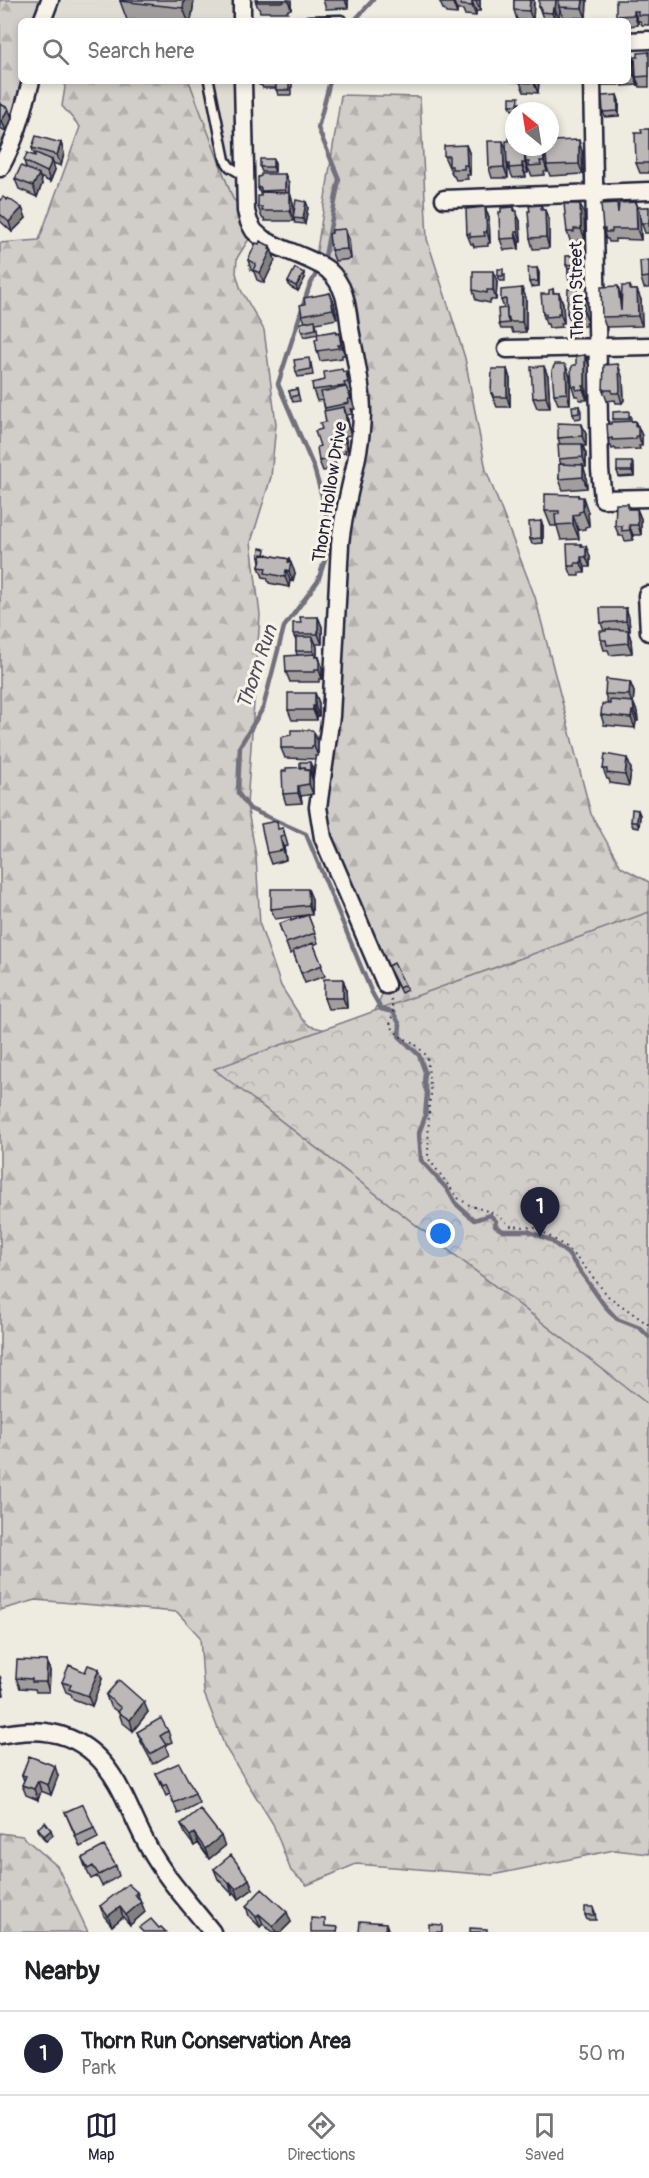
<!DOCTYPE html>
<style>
:root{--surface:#fff;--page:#f6f6f6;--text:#202124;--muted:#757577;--line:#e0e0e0;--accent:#22223b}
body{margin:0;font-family:Pangolin,sans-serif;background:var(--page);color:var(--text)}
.compass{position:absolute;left:505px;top:102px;width:54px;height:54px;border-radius:50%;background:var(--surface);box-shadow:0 3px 9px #0003;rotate:330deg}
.you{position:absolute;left:441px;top:1234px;width:21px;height:21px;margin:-15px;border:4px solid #fff;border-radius:50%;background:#1a73e8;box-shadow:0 0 0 9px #1a73e833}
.badge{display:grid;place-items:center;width:39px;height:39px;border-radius:50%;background:var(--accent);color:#fff;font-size:20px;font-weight:700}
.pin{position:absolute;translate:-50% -50px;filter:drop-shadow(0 2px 3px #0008)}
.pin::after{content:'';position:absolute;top:32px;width:21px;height:18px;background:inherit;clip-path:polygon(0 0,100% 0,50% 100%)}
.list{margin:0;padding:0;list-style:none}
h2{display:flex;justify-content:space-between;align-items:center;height:78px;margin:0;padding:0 24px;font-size:26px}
h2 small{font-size:20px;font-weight:400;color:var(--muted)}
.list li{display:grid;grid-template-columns:39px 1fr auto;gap:18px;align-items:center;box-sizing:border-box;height:84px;padding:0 24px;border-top:2px solid var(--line)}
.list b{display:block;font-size:22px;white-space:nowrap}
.list p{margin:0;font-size:20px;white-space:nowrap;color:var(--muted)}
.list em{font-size:20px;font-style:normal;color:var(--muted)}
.icon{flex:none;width:33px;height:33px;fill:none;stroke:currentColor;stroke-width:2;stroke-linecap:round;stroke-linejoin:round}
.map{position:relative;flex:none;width:649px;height:1932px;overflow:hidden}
.search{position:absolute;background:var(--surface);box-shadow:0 3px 9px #0003;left:18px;right:18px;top:18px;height:66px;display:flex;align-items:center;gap:15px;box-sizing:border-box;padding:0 21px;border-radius:9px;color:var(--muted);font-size:22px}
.sheet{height:162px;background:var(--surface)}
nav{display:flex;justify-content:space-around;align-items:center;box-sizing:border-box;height:84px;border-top:2px solid var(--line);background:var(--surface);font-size:16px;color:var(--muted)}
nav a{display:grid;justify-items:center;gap:3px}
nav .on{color:var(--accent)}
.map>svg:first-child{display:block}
</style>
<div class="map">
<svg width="649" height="1932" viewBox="0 0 649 1932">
<defs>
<pattern id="forest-firs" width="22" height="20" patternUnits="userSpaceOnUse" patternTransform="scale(1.5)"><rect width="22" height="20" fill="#d1cdc9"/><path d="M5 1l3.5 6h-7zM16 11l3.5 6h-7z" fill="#b3b0ae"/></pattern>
<pattern id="park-crowns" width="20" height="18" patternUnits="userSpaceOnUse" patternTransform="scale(1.5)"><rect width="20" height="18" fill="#d1cdc9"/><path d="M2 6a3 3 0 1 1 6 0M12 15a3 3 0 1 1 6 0" fill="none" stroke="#b3b0ae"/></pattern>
</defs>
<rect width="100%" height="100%" fill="#eeebe1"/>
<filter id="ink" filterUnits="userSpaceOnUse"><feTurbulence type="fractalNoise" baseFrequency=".0167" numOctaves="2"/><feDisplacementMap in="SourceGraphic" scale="12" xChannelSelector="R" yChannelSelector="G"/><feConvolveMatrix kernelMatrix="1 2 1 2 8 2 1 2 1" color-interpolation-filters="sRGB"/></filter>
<g filter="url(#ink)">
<path fill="#dfdcd4" d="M 49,0 L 242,0 L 242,21 L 42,21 Z
M 189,81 L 243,81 L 246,211 L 233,199 Z"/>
<path fill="url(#forest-firs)" stroke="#7a7882" stroke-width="1.5" d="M 0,0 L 49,0 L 42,21 L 21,21 L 21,81 L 31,81 L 0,168 Z
M 66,81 L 189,81 L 233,199 L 246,211 L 254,231 L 237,258 L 236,273 L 241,290 L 264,330 L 276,424 L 271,477 L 251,542 L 260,615 L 247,805 L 256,856 L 260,925 L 281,986 L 302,1019 L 310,1026 L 326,1030 L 374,1013 L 386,985 L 323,838 L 333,666 L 360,437 L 345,297 L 315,263 L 341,95 L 420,97 L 427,239 L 465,358 L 486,470 L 535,597 L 591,814 L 621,867 L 649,882 L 649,1854 L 614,1850 L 492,1875 L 356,1864 L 307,1885 L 291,1871 L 273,1824 L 225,1747 L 204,1693 L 200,1637 L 177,1612 L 36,1600 L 0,1610 L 0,243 L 39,240 L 80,127 L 62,106 Z
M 0,1833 L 22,1836 L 57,1866 L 88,1932 L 0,1932 Z"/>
<path fill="url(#park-crowns)" stroke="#7a7882" stroke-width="1.5" d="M 649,912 L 649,1405 L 214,1069 Z"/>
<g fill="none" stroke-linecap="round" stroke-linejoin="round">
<path stroke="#716f7b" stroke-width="4.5" d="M 354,21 L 373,0
M 330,81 L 318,128 L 339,179 L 325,257 L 309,287 L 278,384 L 314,468 L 325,507 L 329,532 L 326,556 L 318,581 L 284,627 L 263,708 L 240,746 L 238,793 L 250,809 L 306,834 L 371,991 L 381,1009 L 393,1012 L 400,1025 L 399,1036 L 419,1055 L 425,1072 L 424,1083 L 427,1093 L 425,1117 L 419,1133 L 421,1160 L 447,1189 L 455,1203 L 474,1220 L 490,1215 L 496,1221 L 495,1226 L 503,1231 L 528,1231 L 550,1240 L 568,1254 L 604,1305 L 617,1319 L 640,1328 L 649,1337"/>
<g stroke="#22223b" stroke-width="13">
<path id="lane" d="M 308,21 L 341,20
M 209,81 L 225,160 L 230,167 L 245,176"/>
</g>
<g stroke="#22223b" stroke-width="21">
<path id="street" d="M 242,0 L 242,21
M 42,21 L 50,0
M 628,41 L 649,40
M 243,81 L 246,211 L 249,222 L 254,231 L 263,239 C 279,249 317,260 328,270 C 346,286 347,307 350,329 C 355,356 362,386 362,414 C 361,459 344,500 340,544 L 331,716 L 318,807 L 323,838 L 386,985
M 592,81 L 600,470 L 603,499 L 649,498
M 0,168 C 16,140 23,111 31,81
M 444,199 L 649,191
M 507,349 L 649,346
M 649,595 L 647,595 L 649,632
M 0,1735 C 50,1724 90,1736 117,1783 C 129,1804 137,1827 149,1848 C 166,1879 191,1905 212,1932"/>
</g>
<path stroke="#22223b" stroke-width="2" stroke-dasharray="1.5 4.5" stroke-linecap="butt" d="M 391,999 L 393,1012 L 390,1025 L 399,1036 L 414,1043 L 427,1056 L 431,1095 L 429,1105 L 428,1158 L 458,1198 L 471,1206 L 494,1213 L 511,1226 L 537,1228 L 566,1247 L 584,1266 L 608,1296 L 649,1325"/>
<use href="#lane" stroke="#f7f3e8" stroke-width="8"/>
<use href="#street" stroke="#f7f3e8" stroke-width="16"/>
</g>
<path fill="#a19e9d" stroke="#22223b" stroke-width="1.5" d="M 194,0 L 191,21 L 127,20 L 120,1 Z
M 255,0 L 288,0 L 289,2 L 291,2 L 291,9 L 288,10 L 288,12 L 260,12 L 259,8 L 258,8 Z
M 323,0 L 348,0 L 348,8 L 326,9 Z
M 439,0 L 480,0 L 480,11 L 476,11 L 476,16 L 465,15 L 463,10 L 457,10 L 457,14 L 446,13 L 444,9 L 443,9 Z
M 514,0 L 534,0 L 533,21 L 517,20 L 514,10 Z
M 587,0 L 586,18 L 563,17 L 560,10 L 559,19 L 556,19 L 556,21 L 544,21 L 539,7 Z
M 649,0 L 649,25 L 642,25 L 640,21 L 638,21 L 638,25 L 628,26 L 628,21 L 618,21 L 616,16 Z
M 649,52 L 649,87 L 640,87 L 637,80 L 638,85 L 622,86 L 620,81 L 628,81 L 628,53 L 635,64 L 638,57 Z
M 258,81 L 292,81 L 292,87 L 291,87 L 291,95 L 278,95 L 276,88 L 263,88 L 261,85 L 259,85 Z
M 508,81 L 539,81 L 538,93 L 524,92 L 520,82 Z
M 601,81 L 619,81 L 619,85 L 603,85 Z
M 617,95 L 619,101 L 619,116 L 605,117 L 603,112 Z
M 520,103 L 520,110 L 512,110 L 510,105 Z
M 0,104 L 8,108 L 12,118 L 6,131 L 0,128 Z
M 649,129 L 649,173 L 640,173 L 636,163 L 642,133 Z
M 61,143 L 64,153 L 61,166 L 53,163 L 55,170 L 50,182 L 40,177 L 42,184 L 37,197 L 19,189 L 15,179 L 26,168 L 24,161 L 35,156 L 32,148 Z
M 466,145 L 470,155 L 470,175 L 467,175 L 468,179 L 456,180 L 454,176 L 453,176 L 444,156 Z
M 514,147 L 582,151 L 583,174 L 550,176 L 547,167 L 547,171 L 544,172 L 544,175 L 532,176 L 528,168 L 528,173 L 525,173 L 526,177 L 513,178 L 507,165 L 508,178 L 492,178 L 489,168 L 506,149 Z
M 273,159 L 275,164 L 275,172 L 262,172 L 260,167 Z
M 285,174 L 289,184 L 289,193 L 290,193 L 293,203 L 294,215 L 306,202 L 308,207 L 305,224 L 295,223 L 294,219 L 294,221 L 265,221 L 264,218 L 262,218 L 258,207 L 261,196 L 258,188 Z
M 0,200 L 7,200 L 22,208 L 26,218 L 12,232 L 0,221 Z
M 636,202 L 638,208 L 649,207 L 649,233 L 645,233 L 640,218 L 641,240 L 615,239 L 615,242 L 609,242 L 608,239 L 606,239 L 603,229 L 619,206 Z
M 580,204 L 584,214 L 585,239 L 578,240 L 578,242 L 571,243 L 567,232 Z
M 541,205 L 549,220 L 549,248 L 533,249 L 530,238 L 530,211 Z
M 485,207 L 489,218 L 490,243 L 488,243 L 488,246 L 474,247 L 473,244 L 471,244 L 467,234 Z
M 515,211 L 520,221 L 521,242 L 519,242 L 519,249 L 504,250 L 500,239 Z
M 332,233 L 349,239 L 351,259 L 335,261 L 331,250 Z
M 259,244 L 270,246 L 275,260 L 264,283 L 257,280 L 254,272 L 251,270 L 248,260 Z
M 581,255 L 582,260 L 583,269 L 582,269 L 583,272 L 583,282 L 570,282 L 568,277 L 568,269 L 566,265 Z
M 649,260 L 649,288 L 644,288 L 641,278 Z
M 537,268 L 539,273 L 539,286 L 531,287 L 529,282 Z
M 505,274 L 505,281 L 500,281 L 498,276 Z
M 305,278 L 298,291 L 290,287 L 288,282 Z
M 497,281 L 496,300 L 490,300 L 490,303 L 476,300 L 473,290 Z
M 630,286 L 631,290 L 637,290 L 641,300 L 642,326 L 606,327 L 602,317 L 621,297 Z
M 522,288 L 526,298 L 526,332 L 513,333 L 511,327 L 511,329 L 501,329 L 499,324 L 504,308 L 501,300 Z
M 553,289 L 554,293 L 559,293 L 563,303 L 564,323 L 561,323 L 562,327 L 549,328 L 548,324 L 546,324 L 543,314 L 549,294 Z
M 584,292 L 587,303 L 588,322 L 586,323 L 586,326 L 574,326 L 573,323 L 571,323 L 567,313 L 578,293 Z
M 330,293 L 334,303 L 337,319 L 316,323 L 318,334 L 304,337 L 302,332 L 305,322 L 302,315 L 305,304 Z
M 336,331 L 343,344 L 345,355 L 342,355 L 342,358 L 320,361 L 317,351 L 318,339 Z
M 585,355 L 589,365 L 589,396 L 587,396 L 587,400 L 580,400 L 578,396 L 575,396 L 572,386 L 576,365 Z
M 311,363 L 313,375 L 298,377 L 296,372 Z
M 507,369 L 510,379 L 510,407 L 497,407 L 491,393 Z
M 343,372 L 350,381 L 352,392 L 349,393 L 355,409 L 351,409 L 352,414 L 347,415 L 351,435 L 345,436 L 348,450 L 345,450 L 346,453 L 333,455 L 337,469 L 323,471 L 319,461 L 320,446 L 322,429 L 326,422 L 325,410 L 323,400 L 317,401 L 313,390 L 325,380 Z
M 548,376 L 550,408 L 537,408 L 533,398 Z
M 570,376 L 570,404 L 558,404 L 554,394 Z
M 623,379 L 624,400 L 622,403 L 616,403 L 615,400 L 607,401 L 603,390 Z
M 297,389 L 300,401 L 293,402 L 289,391 Z
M 579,406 L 581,411 L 581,418 L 575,419 L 573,414 Z
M 631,416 L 631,421 L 635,421 L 637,426 L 638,426 L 642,436 L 642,446 L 639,446 L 640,449 L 616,450 L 615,448 L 612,449 L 608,439 L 611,424 L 614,422 L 613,419 Z
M 586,434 L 586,446 L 583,446 L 586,454 L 586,467 L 583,467 L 586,475 L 587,488 L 563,490 L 559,479 L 561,464 L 559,459 L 560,444 L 558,438 Z
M 632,462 L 634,467 L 634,476 L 619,477 L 617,471 Z
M 578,495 L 588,512 L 589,526 L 585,527 L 585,529 L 578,530 L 579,539 L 561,540 L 557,526 L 551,526 L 545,511 Z
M 628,504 L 630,509 L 637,509 L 641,519 L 641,535 L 633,535 L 633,540 L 625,541 L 623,536 L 619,536 L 615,526 Z
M 541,521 L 543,526 L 543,543 L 532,544 L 530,539 Z
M 581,544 L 590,556 L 590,567 L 585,567 L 585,573 L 579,573 L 579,576 L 572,576 L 568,566 Z
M 268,554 L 268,555 L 289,559 L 295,573 L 293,581 L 290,580 L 289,587 L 269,583 L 267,578 L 263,577 L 259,567 L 260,561 L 259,557 Z
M 626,608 L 629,618 L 630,631 L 628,631 L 631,640 L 632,653 L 610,655 L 608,650 L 604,650 L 601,640 L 604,631 L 601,623 Z
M 318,617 L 322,627 L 322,644 L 316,644 L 317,647 L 317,657 L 319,657 L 322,667 L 322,679 L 319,679 L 319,682 L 290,682 L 286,672 L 297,655 L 296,651 L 296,641 L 293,634 L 301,623 Z
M 630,682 L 634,692 L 633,702 L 637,712 L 638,721 L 636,721 L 635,728 L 604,725 L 601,715 L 608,704 L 605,694 Z
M 315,693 L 319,703 L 319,716 L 317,716 L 317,720 L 292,720 L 288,710 Z
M 291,735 L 318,742 L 318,756 L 315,756 L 316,759 L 285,758 L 281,748 Z
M 627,758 L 631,769 L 629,786 L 610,783 L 609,779 L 607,779 L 603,769 Z
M 312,767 L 312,776 L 311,776 L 313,781 L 313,794 L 301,796 L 302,803 L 286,804 L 283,794 Z
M 638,810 L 640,815 L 639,828 L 633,827 L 631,822 Z
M 283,828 L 288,846 L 284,847 L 286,860 L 271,864 L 267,853 L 280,829 Z
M 312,899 L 312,915 L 308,915 L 318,943 L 314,945 L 325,976 L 305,983 L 293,952 L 290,954 L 279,924 L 291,921 L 307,915 L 275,919 L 271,909 Z
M 388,966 L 405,985 L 407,990 L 401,993 Z
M 343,979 L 346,989 L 347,1008 L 328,1009 L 324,998 Z
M 47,1661 L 50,1671 L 49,1692 L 36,1692 L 35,1689 L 20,1688 L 16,1678 Z
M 0,1676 L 4,1695 L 0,1696 Z
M 102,1679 L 92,1706 L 73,1699 L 71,1694 L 66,1692 L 62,1682 Z
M 106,1695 L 148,1712 L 133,1731 L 122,1722 L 119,1713 L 110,1706 Z
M 168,1731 L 172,1742 L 165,1745 L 169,1755 L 153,1764 L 141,1742 L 137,1732 Z
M 156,1773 L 195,1793 L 199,1803 L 178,1814 L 170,1794 L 166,1796 Z
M 22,1775 L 58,1776 L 51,1795 L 41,1791 L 38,1800 L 26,1795 L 22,1785 L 24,1781 Z
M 65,1812 L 94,1828 L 98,1838 L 80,1847 Z
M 181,1824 L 225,1846 L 209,1859 L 198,1843 L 194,1846 L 185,1834 Z
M 38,1828 L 53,1835 L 46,1841 L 39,1833 Z
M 82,1858 L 116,1866 L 119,1876 L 102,1886 L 97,1876 L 91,1879 L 86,1869 Z
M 214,1869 L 253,1889 L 239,1899 L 234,1892 L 232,1894 L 218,1879 Z
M 137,1892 L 145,1912 L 130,1925 L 123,1917 L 112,1926 L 104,1916 L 100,1906 Z
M 246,1906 L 291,1922 L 281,1932 L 272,1932 L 263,1924 L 260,1927 L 249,1916 Z
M 593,1907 L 595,1912 L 596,1920 L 587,1920 L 585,1915 Z"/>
<path fill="#838180" stroke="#22223b" stroke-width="1.5" d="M 184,0 L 194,0 L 191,21 L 188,21 L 183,8 Z
M 288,0 L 291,0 L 291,9 Z
M 345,0 L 348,0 L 348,8 Z
M 453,0 L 457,10 L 457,14 L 453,3 Z
M 476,0 L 480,0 L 480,11 L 476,1 Z
M 530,0 L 534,0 L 533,21 L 529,11 Z
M 556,0 L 561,0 L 559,7 L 560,10 L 559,19 L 555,9 Z
M 583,0 L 587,0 L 586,18 L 582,8 Z
M 472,1 L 476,11 L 476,16 L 472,6 Z
M 553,8 L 556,19 L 556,21 L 555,21 L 552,13 Z
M 634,11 L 638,21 L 638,25 L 634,15 Z
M 632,53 L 635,63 L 636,77 L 638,85 L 634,75 Z
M 534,81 L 539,81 L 538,93 L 534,83 Z
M 617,95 L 619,101 L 619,116 L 618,111 Z
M 8,108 L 12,118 L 6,131 L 2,121 Z
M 579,140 L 582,151 L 583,174 L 579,164 Z
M 503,141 L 507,151 L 508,178 L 504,167 Z
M 61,143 L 64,153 L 61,166 L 57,155 Z
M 466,145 L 470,155 L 470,175 L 467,165 Z
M 543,147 L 545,147 L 546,151 L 547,171 L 544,161 Z
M 524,148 L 526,162 L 528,168 L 528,173 L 525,163 Z
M 273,159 L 275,164 L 275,172 L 273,167 Z
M 52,160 L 55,170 L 50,182 L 47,172 Z
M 522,163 L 525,173 L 526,177 L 522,167 Z
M 39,174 L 42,184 L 37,197 L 33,186 Z
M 285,174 L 289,184 L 289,200 L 285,190 Z
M 290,193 L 293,203 L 294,221 L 290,211 Z
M 306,202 L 308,207 L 305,224 L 303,219 Z
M 636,202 L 640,212 L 641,240 L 637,229 Z
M 580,204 L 584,214 L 585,239 L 581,229 Z
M 485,207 L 489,218 L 490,243 L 487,232 Z
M 514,207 L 520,221 L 521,242 L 518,232 Z
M 22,208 L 26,218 L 12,232 L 9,222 Z
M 545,210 L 549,220 L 549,248 L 546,237 Z
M 345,229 L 349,239 L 351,259 L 347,249 Z
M 515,232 L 519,242 L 519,249 L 516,238 Z
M 270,246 L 275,260 L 264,283 L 260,273 Z
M 581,267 L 583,272 L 583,282 L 581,277 Z
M 537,268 L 539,273 L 539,286 L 538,281 Z
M 493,271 L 497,281 L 496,300 L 493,290 Z
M 304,273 L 305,278 L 298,291 L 296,286 Z
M 618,286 L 621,296 L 621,311 Z
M 522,288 L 526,298 L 526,332 L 522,322 Z
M 637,290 L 641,300 L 642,326 L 638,316 Z
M 584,292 L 587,303 L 588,322 L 584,312 Z
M 330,293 L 334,303 L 337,319 L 333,309 Z
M 559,293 L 563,303 L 564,323 L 560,313 Z
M 339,333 L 343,344 L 345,355 L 341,345 Z
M 585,355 L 589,365 L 589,396 L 585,386 Z
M 618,364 L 623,379 L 624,400 L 622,403 L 619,393 Z
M 544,366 L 548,376 L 550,408 L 546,397 Z
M 566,366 L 570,376 L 570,404 L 567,393 Z
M 507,369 L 510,379 L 510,407 L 507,397 Z
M 346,371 L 350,381 L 352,392 L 348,382 Z
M 583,386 L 587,396 L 587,400 L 583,389 Z
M 344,407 L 347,417 L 351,435 L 347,424 Z
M 635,421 L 642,436 L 642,446 L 635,426 Z
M 582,424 L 586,434 L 586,446 L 582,436 Z
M 342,428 L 346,439 L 348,450 L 344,440 Z
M 582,444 L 586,454 L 586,467 L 583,457 Z
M 632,462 L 634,467 L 634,476 L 632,471 Z
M 583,465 L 586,475 L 587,488 L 583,477 Z
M 578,495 L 583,507 L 583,497 L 588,512 L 589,526 L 578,497 Z
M 637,509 L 641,519 L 641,535 L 638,525 Z
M 573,515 L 578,530 L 579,539 L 573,524 Z
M 541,521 L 543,526 L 543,543 L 541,538 Z
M 629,525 L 633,535 L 633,540 L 630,530 Z
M 586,546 L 590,556 L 590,567 L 586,557 Z
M 581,557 L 585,567 L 585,573 L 581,563 Z
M 289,559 L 290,564 L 291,563 L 295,573 L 293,581 L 289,571 Z
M 286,570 L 290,580 L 289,587 L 285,577 Z
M 626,608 L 629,618 L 630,631 L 626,621 Z
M 318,617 L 322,627 L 322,644 L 318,634 Z
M 628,630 L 631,640 L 632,653 L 628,643 Z
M 313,637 L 317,647 L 317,658 L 319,657 L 322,667 L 322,679 L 313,651 Z
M 630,682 L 634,692 L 633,706 L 629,695 Z
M 315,693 L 319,703 L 319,716 L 315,706 Z
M 633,702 L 637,712 L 638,721 L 634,711 Z
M 313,706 L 317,716 L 317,720 L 313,710 Z
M 632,711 L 636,721 L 635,728 L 631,718 Z
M 314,732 L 318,742 L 318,756 L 314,746 Z
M 627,758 L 631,769 L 629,786 L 625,775 Z
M 310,762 L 312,767 L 312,776 L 310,771 Z
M 309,770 L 313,781 L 313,794 L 309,784 Z
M 298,786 L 301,796 L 302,803 L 298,793 Z
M 638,810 L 640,815 L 639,828 L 637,822 Z
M 280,837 L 284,847 L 286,860 L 283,850 Z
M 308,889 L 312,899 L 312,915 L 309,905 Z
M 343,979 L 346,989 L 347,1008 L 343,998 Z
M 47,1661 L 50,1671 L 49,1692 L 46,1682 Z
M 99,1669 L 102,1679 L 92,1706 L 88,1696 Z
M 0,1676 L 4,1695 L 0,1682 Z
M 144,1702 L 148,1712 L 133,1731 L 130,1720 Z
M 55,1766 L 58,1776 L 51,1795 L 48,1785 Z
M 38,1781 L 41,1791 L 38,1800 L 34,1789 Z
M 51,1830 L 53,1835 L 46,1841 L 44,1836 Z
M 194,1833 L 198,1843 L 194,1846 L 190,1836 Z
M 221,1836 L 225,1846 L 209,1859 L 205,1849 Z
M 249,1879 L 253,1889 L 239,1899 L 236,1889 Z
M 230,1882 L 234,1892 L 232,1894 L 229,1883 Z
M 141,1902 L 145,1912 L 130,1925 L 126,1915 Z
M 120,1907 L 123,1917 L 112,1926 L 108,1916 Z
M 287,1912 L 291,1922 L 281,1932 L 276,1932 L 273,1926 Z
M 259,1914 L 263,1924 L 260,1927 L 256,1917 Z
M 386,1923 L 389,1932 L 386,1932 Z"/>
<path fill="#bbb8b7" stroke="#22223b" stroke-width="1.5" d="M 120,0 L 184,0 L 183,8 L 120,1 Z
M 257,0 L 284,0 L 284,2 L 257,2 Z
M 442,0 L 453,0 L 453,3 L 442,3 Z
M 459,0 L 476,0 L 476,1 L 472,1 L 472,6 L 461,5 L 461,0 Z
M 514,0 L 530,0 L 529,11 L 514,10 Z
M 539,0 L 556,0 L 555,9 L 553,8 L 552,13 L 541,12 L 541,7 L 539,7 Z
M 559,0 L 583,0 L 582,8 L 559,7 Z
M 616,0 L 649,0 L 649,15 L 638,15 L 638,11 L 634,11 L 634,15 L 616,16 Z
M 649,52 L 649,76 L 636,77 L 635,57 L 638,57 L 638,53 Z
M 628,53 L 632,53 L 634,75 L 628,75 Z
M 521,81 L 534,81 L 534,83 L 520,82 Z
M 276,83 L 289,83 L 289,90 L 276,90 Z
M 617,95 L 618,111 L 603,112 L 602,96 Z
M 510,97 L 519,97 L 518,105 L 510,105 Z
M 0,104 L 8,108 L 2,121 L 0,120 Z
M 641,129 L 649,129 L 649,163 L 636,163 L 635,133 L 642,133 Z
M 36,136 L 61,143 L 57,155 L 32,148 Z
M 509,138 L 514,138 L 514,147 L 543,147 L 544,161 L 540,161 L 541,165 L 529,166 L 529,162 L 526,162 L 524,148 L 525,163 L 522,163 L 522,167 L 509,168 L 509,164 L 507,164 L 506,141 L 509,141 Z
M 579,140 L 579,164 L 547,165 L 545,147 L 550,147 L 550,141 Z
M 488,141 L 503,141 L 504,167 L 489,168 Z
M 466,145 L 467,165 L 464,165 L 464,169 L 452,169 L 452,166 L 449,166 L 449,156 L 444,156 L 444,146 Z
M 27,153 L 35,156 L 36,153 L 52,160 L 47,172 L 24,161 Z
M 260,159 L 273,159 L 273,167 L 260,167 Z
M 21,166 L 39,174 L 33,186 L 15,179 Z
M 261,174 L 285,174 L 285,190 L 261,191 L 261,188 L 258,188 L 258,177 L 261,176 Z
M 261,192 L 290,193 L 290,211 L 262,211 L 262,207 L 258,207 L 258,196 L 261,196 Z
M 3,197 L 7,200 L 8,198 L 22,208 L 9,222 L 0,214 L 0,200 Z
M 296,200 L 306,202 L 303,219 L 293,218 Z
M 636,202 L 637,229 L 612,229 L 612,232 L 605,232 L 605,229 L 603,229 L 601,204 L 617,203 L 618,213 L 619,203 Z
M 564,204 L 580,204 L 581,229 L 574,229 L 574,232 L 567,232 Z
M 541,205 L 541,210 L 545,210 L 546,237 L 530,238 L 528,211 L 530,211 L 529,206 Z
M 485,207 L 487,232 L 484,232 L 485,236 L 470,237 L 470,233 L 467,234 L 466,209 Z
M 514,207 L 514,211 L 517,211 L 518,232 L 515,232 L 516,238 L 500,239 L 499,212 L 501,212 L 501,208 Z
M 638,207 L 649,207 L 649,223 L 641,223 Z
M 345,229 L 347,249 L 331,250 L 329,234 L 332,233 L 332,230 Z
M 260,241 L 270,246 L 269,249 L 271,250 L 260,273 L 253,270 L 256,264 L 248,260 L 256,243 L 259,244 Z
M 581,255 L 581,264 L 566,265 L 566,256 Z
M 649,260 L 649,277 L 641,278 L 640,261 Z
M 581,267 L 581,277 L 568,277 L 568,268 Z
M 295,268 L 304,273 L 296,286 L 288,282 Z
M 528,268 L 537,268 L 538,281 L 529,282 Z
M 498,269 L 503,269 L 503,276 L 498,276 Z
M 473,271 L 493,271 L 493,290 L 487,290 L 487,293 L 473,290 Z
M 618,286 L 621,311 L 622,286 L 630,286 L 630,290 L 637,290 L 638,316 L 602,317 L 601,287 Z
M 522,288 L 522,322 L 509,322 L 509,318 L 507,318 L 506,299 L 501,300 L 501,290 Z
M 553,289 L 553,293 L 559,293 L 560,313 L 558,313 L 558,316 L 546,317 L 546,314 L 543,314 L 541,294 L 549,294 L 549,290 Z
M 568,289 L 577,289 L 577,293 L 584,292 L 584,312 L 582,312 L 582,316 L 570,316 L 570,313 L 567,313 Z
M 330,293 L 333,309 L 302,315 L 300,305 L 305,304 L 304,298 Z
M 507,308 L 507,318 L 509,323 L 499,324 L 498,309 Z
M 315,320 L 316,329 L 302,332 L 300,323 Z
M 336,331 L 336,334 L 339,333 L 341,345 L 338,345 L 339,348 L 317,351 L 315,340 L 318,339 L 317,334 Z
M 585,355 L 585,386 L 583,386 L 583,389 L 576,390 L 576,386 L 572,386 L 571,369 L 573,365 L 576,365 L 576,356 Z
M 309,358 L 311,369 L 296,372 L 294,360 Z
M 555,364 L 564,364 L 566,366 L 567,393 L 554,394 L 552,370 Z
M 618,364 L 619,369 L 620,390 L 619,393 L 612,393 L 612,390 L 603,390 L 604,365 Z
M 544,366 L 546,397 L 533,398 L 531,367 Z
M 342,369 L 343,372 L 346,371 L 348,382 L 344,383 L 345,386 L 313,390 L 312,383 L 325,380 L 324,372 Z
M 492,369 L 507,369 L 507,397 L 493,397 L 493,393 L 491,393 Z
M 346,387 L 351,399 L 348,399 L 349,403 L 325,408 L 321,392 Z
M 297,389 L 298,395 L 291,397 L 289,391 Z
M 572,406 L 579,406 L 579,413 L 573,414 Z
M 344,407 L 347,424 L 339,426 L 340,429 L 342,428 L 344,440 L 342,440 L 342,443 L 329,445 L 333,458 L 319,461 L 317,447 L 320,446 L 315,431 L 322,429 L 320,423 L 326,422 L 324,411 Z
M 629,411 L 629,419 L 613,419 L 613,412 Z
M 635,421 L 635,426 L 638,426 L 638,436 L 636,436 L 636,439 L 612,440 L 612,438 L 608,439 L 607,424 L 611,424 L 611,422 Z
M 558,423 L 582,424 L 582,436 L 558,438 Z
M 558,444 L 582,444 L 583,457 L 559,459 Z
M 617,462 L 632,462 L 632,471 L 617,471 Z
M 559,464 L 583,465 L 583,477 L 559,479 Z
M 545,494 L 578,495 L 578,497 L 583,497 L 583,511 L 579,512 L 579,514 L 573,515 L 573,524 L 556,525 L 555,515 L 559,514 L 559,511 L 545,511 Z
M 616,504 L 628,504 L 628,509 L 637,509 L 638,525 L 629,525 L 630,530 L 622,531 L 622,526 L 615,526 Z
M 541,521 L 541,538 L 530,539 L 529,522 Z
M 567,544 L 581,544 L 581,546 L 586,546 L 586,557 L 581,557 L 581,563 L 575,563 L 575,566 L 568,566 Z
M 260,548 L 266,549 L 265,555 L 262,554 L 261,557 L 259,557 Z
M 262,554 L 289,559 L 288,562 L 291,563 L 289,571 L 286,570 L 285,577 L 265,573 L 266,568 L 259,567 Z
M 600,608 L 626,608 L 626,621 L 601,623 Z
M 300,617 L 318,617 L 318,634 L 293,634 L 293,623 L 301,623 Z
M 606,629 L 628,630 L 628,643 L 607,645 L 606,640 L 601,640 L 600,631 L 606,631 Z
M 296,637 L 313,637 L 313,651 L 296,651 Z
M 315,654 L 315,657 L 319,657 L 319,669 L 315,669 L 315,672 L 286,672 L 285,656 Z
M 606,679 L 630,682 L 629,695 L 605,694 Z
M 288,693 L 315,693 L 315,706 L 313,706 L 313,710 L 288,710 Z
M 610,700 L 633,702 L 634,711 L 632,711 L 631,718 L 601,715 L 602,704 L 610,704 Z
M 291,730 L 312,730 L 314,732 L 314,746 L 312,746 L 312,748 L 281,748 L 281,737 L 291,735 Z
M 605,754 L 627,758 L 625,775 L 607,773 L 607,769 L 603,769 Z
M 300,762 L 310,762 L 310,771 L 306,770 L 305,767 L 300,768 Z
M 305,767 L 305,770 L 309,770 L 309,784 L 298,786 L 298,793 L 283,794 L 282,771 L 286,771 L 286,768 Z
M 632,809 L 638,810 L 637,822 L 631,822 Z
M 277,821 L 278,829 L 283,828 L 285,836 L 280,837 L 283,850 L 267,853 L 261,824 Z
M 271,889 L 308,889 L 309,905 L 271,909 Z
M 308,915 L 315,933 L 286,943 L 279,924 L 291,919 L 291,921 Z
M 313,943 L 322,965 L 301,973 L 293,951 Z
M 394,963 L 405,985 L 399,988 L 388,966 Z
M 324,979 L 343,979 L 343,998 L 324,998 Z
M 17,1660 L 47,1661 L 46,1682 L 32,1682 L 32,1679 L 16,1678 Z
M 69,1665 L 85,1672 L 88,1665 L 99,1669 L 88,1696 L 69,1689 L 71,1685 L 62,1682 Z
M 119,1680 L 144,1702 L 130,1720 L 118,1712 L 121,1708 L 106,1695 Z
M 161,1718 L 168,1731 L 160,1736 L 166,1745 L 150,1754 L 137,1732 Z
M 29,1756 L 55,1766 L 48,1785 L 38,1781 L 34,1789 L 22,1785 L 26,1776 L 22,1775 Z
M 179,1763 L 195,1793 L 174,1803 L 166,1784 L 163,1786 L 156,1773 Z
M 83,1804 L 94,1828 L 76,1836 L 65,1812 Z
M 200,1809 L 221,1836 L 205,1849 L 194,1833 L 190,1836 L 181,1824 Z
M 45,1822 L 51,1830 L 44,1836 L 38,1828 Z
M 104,1846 L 116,1866 L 99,1875 L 93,1866 L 88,1869 L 82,1858 Z
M 231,1855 L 249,1879 L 236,1889 L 230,1882 L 229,1883 L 214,1869 Z
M 128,1884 L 137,1892 L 135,1894 L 141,1902 L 126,1915 L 120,1907 L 108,1916 L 100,1906 Z
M 262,1889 L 287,1912 L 273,1926 L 259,1914 L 256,1917 L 246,1906 Z
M 585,1907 L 593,1907 L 594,1915 L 585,1915 Z
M 311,1918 L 325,1919 L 325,1926 L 338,1927 L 337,1932 L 311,1932 Z
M 151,1919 L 159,1928 L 161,1927 L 166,1932 L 143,1932 L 139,1928 Z
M 360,1921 L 386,1923 L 386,1932 L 359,1932 Z
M 429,1924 L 442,1925 L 442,1932 L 429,1932 Z
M 470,1928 L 487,1929 L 487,1932 L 470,1932 Z"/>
</g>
<g text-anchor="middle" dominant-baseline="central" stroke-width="6" stroke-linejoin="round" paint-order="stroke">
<g font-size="18" fill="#22223b" stroke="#f7f3e8">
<text transform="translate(577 290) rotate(-91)">Thorn Street</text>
<text transform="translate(330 492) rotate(-81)">Thorn Hollow Drive</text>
</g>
<g font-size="20" font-style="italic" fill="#504f60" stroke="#f7f3e8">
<text transform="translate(257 667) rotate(-71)">Thorn Run</text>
</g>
</g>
</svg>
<svg class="compass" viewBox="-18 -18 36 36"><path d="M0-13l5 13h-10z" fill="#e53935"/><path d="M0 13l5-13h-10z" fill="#757577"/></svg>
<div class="you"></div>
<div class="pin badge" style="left:540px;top:1237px">1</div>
<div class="search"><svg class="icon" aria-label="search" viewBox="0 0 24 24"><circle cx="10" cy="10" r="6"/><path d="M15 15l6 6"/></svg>Search here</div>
</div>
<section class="sheet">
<h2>Nearby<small></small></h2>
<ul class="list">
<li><span class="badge">1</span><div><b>Thorn Run Conservation Area</b><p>Park</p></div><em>50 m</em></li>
</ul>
</section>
<nav>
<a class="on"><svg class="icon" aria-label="map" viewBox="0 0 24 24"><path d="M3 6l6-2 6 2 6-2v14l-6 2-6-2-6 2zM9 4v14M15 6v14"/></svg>Map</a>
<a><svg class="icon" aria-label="directions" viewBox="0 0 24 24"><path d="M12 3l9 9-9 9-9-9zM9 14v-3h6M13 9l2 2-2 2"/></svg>Directions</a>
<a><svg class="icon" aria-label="saved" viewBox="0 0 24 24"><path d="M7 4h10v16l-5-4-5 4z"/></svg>Saved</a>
</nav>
